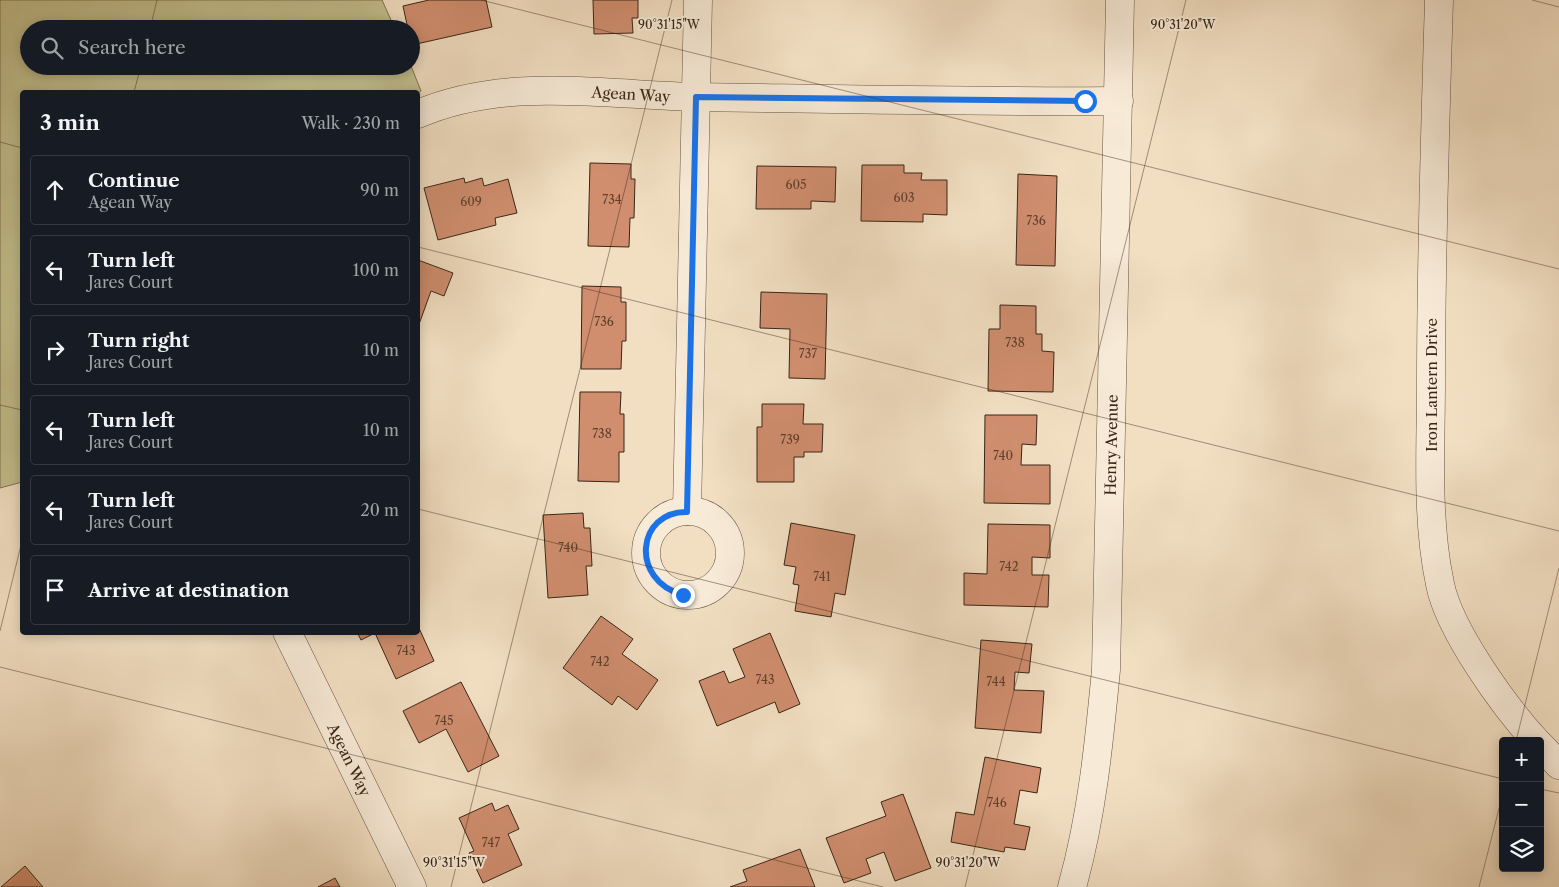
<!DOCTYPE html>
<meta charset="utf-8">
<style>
:root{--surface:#171b24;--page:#242831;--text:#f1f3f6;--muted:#9ea1a6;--line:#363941}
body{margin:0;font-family:"Libre Caslon Text",serif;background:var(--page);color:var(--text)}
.controls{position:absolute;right:15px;bottom:15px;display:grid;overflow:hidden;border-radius:5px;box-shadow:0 2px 12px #0003}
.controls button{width:45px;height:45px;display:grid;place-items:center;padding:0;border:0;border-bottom:1px solid var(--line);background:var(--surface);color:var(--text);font:25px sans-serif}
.stop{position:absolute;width:15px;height:15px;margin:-11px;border:4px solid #1a73e8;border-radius:50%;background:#fff}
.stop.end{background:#1a73e8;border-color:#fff;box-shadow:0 1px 5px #0008}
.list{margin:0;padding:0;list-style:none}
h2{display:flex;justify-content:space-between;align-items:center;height:65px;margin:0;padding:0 20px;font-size:21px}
h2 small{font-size:16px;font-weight:400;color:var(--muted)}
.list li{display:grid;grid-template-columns:32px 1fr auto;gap:15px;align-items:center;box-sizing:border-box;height:70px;margin:0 10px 10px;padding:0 10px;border:1px solid var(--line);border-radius:5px}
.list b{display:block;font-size:19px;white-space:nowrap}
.list p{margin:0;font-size:16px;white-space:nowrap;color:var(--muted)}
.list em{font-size:16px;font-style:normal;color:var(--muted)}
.icon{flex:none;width:28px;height:28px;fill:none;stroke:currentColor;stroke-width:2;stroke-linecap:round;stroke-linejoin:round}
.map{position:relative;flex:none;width:1559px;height:887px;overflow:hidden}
.search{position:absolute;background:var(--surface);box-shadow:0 2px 12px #0003;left:20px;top:20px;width:400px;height:55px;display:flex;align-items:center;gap:12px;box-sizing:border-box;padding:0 18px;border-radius:28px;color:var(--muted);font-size:19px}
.panel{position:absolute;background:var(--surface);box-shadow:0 2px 12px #0003;left:20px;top:90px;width:400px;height:545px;border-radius:5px}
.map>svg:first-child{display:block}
</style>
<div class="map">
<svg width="1559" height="887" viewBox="0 0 1559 887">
<rect width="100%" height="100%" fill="#f2dfc2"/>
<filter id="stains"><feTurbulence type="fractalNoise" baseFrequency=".004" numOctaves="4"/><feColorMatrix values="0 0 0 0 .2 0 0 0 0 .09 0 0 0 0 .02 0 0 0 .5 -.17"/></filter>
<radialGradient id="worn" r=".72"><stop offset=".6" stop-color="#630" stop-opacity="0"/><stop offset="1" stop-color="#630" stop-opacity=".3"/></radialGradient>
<path fill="#c3c08e" stroke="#7e7352" d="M 0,0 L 382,0 L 395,29 L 29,29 L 29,66 L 411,66 L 421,91 L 418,93 L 22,92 L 22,482 L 0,488 Z"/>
<path fill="#d08e6f" stroke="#392617" d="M 429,0 L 486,0 L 492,27 L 412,45 L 411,29 L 408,29 L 403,6 Z
M 593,0 L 638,0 L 638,18 L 632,18 L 633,33 L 594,34 Z
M 590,163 L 631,164 L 631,179 L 635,179 L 634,218 L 630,218 L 629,247 L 588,246 Z
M 862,165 L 904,165 L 904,173 L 922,173 L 921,180 L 947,180 L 947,215 L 923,214 L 923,222 L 861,221 Z
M 757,166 L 836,167 L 835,202 L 811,201 L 811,209 L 756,209 Z
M 1018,174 L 1057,176 L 1055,266 L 1016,265 Z
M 464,178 L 465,183 L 482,178 L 484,186 L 508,179 L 517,213 L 495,218 L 496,225 L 438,240 L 424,188 Z
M 418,260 L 453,273 L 444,296 L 431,291 L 418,327 Z
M 582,286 L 621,287 L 621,302 L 626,302 L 626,341 L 622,341 L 621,369 L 581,369 Z
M 761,292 L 827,294 L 825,379 L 789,378 L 790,329 L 760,328 Z
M 1000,305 L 1036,306 L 1036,334 L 1042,334 L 1042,351 L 1054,352 L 1053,392 L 988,391 L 989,329 L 1000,329 Z
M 580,392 L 621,392 L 620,414 L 624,414 L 624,452 L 619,452 L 619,482 L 578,481 Z
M 762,404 L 804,404 L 803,424 L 823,424 L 822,452 L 804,452 L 804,457 L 794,457 L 794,482 L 757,482 L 757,427 L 762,427 Z
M 985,415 L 1037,415 L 1036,445 L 1022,444 L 1021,465 L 1050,465 L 1050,504 L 984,503 Z
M 583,513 L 584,528 L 590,528 L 592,566 L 586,566 L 588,595 L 548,598 L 543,515 Z
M 791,523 L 855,535 L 845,595 L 835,593 L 831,617 L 795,611 L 799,585 L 793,584 L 796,567 L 784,565 Z
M 988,524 L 1050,525 L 1050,558 L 1032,557 L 1032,575 L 1049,575 L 1048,607 L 964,605 L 964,573 L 987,574 Z
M 601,616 L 633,639 L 622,654 L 658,680 L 637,710 L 618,696 L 612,705 L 563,668 Z
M 418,626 L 434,661 L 396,679 L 375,633 L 361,640 L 357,632 L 418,632 Z
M 770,633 L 800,704 L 779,713 L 775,702 L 717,726 L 699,681 L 724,671 L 729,683 L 745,677 L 733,649 Z
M 981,640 L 1032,644 L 1029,673 L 1015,672 L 1014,690 L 1044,691 L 1041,733 L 975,728 Z
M 461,682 L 499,756 L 468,772 L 446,729 L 419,743 L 403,711 Z
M 985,757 L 1041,768 L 1037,793 L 1020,790 L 1014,824 L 1030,827 L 1025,850 L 1005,847 L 1004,852 L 951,842 L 956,812 L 974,815 Z
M 903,794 L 931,868 L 895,881 L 884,852 L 866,859 L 871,873 L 844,883 L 826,838 L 886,816 L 881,802 Z
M 492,803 L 495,811 L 508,805 L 519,829 L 508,834 L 522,865 L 483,883 L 469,853 L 474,851 L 459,818 Z
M 800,849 L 815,887 L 730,887 L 747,881 L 743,870 Z
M 25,866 L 43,887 L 1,887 Z
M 335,878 L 340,887 L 318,887 Z"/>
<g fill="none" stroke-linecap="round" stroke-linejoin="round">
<g stroke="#675442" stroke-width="29">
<g id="minor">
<path d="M 1439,0 C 1435,128 1431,255 1431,383 C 1431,449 1426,518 1440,584 C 1449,630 1504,706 1536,741"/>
<path id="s1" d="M 418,114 C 506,76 605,95 698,97 C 838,99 979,102 1119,101"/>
<circle cx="688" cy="553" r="42"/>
<path d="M 687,511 L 698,0"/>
<path id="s2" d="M 287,632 L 412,887"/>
<path d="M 1540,745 L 1559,765"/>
<path id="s3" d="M 1072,887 C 1092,816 1099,743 1106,670 L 1120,0"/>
</g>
</g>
<use href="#minor" stroke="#f7ead7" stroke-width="28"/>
</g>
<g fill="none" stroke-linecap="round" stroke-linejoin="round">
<path stroke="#1a73e8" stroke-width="6" d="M 683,595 C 629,580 637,511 687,512 L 696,97 L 1085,101"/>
</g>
<path fill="none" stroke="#392617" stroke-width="1" stroke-opacity="0.45" d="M 481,0 L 1559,269M 1532,0 L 1559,7M 150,29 L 157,0M 134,92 L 141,66M 0,142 L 22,148M 418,247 L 1559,531M 0,405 L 22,410M 418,509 L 1503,779M 0,631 L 22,541M 0,667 L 883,887M 1516,741 L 1559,568M 1540,789 L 1559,793M 451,887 L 672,0M 965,887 L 1186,0M 1479,887 L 1503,793"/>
<g text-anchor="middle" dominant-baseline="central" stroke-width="4" stroke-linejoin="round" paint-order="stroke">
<g font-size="12" fill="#5f402d">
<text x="796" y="184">605</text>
<text x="904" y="197">603</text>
<text x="612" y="199">734</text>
<text x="471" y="201">609</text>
<text x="1036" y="220">736</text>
<text x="604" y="321">736</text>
<text x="1015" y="342">738</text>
<text x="808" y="353">737</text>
<text x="602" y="433">738</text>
<text x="790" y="439">739</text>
<text x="1003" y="455">740</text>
<text x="568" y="547">740</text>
<text x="1009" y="566">742</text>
<text x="822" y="576">741</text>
<text x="406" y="650">743</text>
<text x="600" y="661">742</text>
<text x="765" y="679">743</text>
<text x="996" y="681">744</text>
<text x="444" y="720">745</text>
<text x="997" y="802">746</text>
<text x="491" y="842">747</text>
</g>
<g font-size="15" fill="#392617" stroke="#f7ead7">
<text stroke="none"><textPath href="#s1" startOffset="216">Agean Way</textPath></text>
<text transform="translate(1431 385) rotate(-90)">Iron Lantern Drive</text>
<text stroke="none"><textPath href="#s3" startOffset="445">Henry Avenue</textPath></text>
<text stroke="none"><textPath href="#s2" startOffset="142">Agean Way</textPath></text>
</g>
</g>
<g font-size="12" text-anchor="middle" fill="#392617" stroke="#f7ead7" stroke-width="4" stroke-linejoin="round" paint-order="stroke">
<text x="669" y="29">90°31'15"W</text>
<text x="1183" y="29">90°31'20"W</text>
<text x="454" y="867">90°31'15"W</text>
<text x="968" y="867">90°31'20"W</text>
</g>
<rect width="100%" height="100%" filter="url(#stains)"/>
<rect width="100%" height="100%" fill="url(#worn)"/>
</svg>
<div class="controls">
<button>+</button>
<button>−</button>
<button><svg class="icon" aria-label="layers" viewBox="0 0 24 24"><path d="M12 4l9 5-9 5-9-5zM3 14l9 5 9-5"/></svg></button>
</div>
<div class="stop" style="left:1085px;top:101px"></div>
<div class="stop end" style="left:683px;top:595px"></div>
<div class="search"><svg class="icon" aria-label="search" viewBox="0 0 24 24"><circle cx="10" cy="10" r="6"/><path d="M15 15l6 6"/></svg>Search here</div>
<section class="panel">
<h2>3 min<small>Walk · 230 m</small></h2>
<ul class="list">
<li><svg class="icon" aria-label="ahead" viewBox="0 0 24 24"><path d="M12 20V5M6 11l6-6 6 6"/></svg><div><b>Continue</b><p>Agean Way</p></div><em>90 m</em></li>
<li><svg class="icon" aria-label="left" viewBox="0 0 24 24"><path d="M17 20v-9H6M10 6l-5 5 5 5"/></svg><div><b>Turn left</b><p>Jares Court</p></div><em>100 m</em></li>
<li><svg class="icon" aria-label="right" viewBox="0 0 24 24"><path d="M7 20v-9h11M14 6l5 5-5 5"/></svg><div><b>Turn right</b><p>Jares Court</p></div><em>10 m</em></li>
<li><svg class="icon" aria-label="left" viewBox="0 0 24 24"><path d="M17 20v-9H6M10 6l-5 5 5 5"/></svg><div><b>Turn left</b><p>Jares Court</p></div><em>10 m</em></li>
<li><svg class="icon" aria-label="left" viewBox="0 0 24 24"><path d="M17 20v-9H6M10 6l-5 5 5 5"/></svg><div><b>Turn left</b><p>Jares Court</p></div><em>20 m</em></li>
<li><svg class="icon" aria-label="arrive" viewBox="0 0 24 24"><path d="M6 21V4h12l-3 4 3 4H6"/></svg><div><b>Arrive at destination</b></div></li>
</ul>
</section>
</div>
